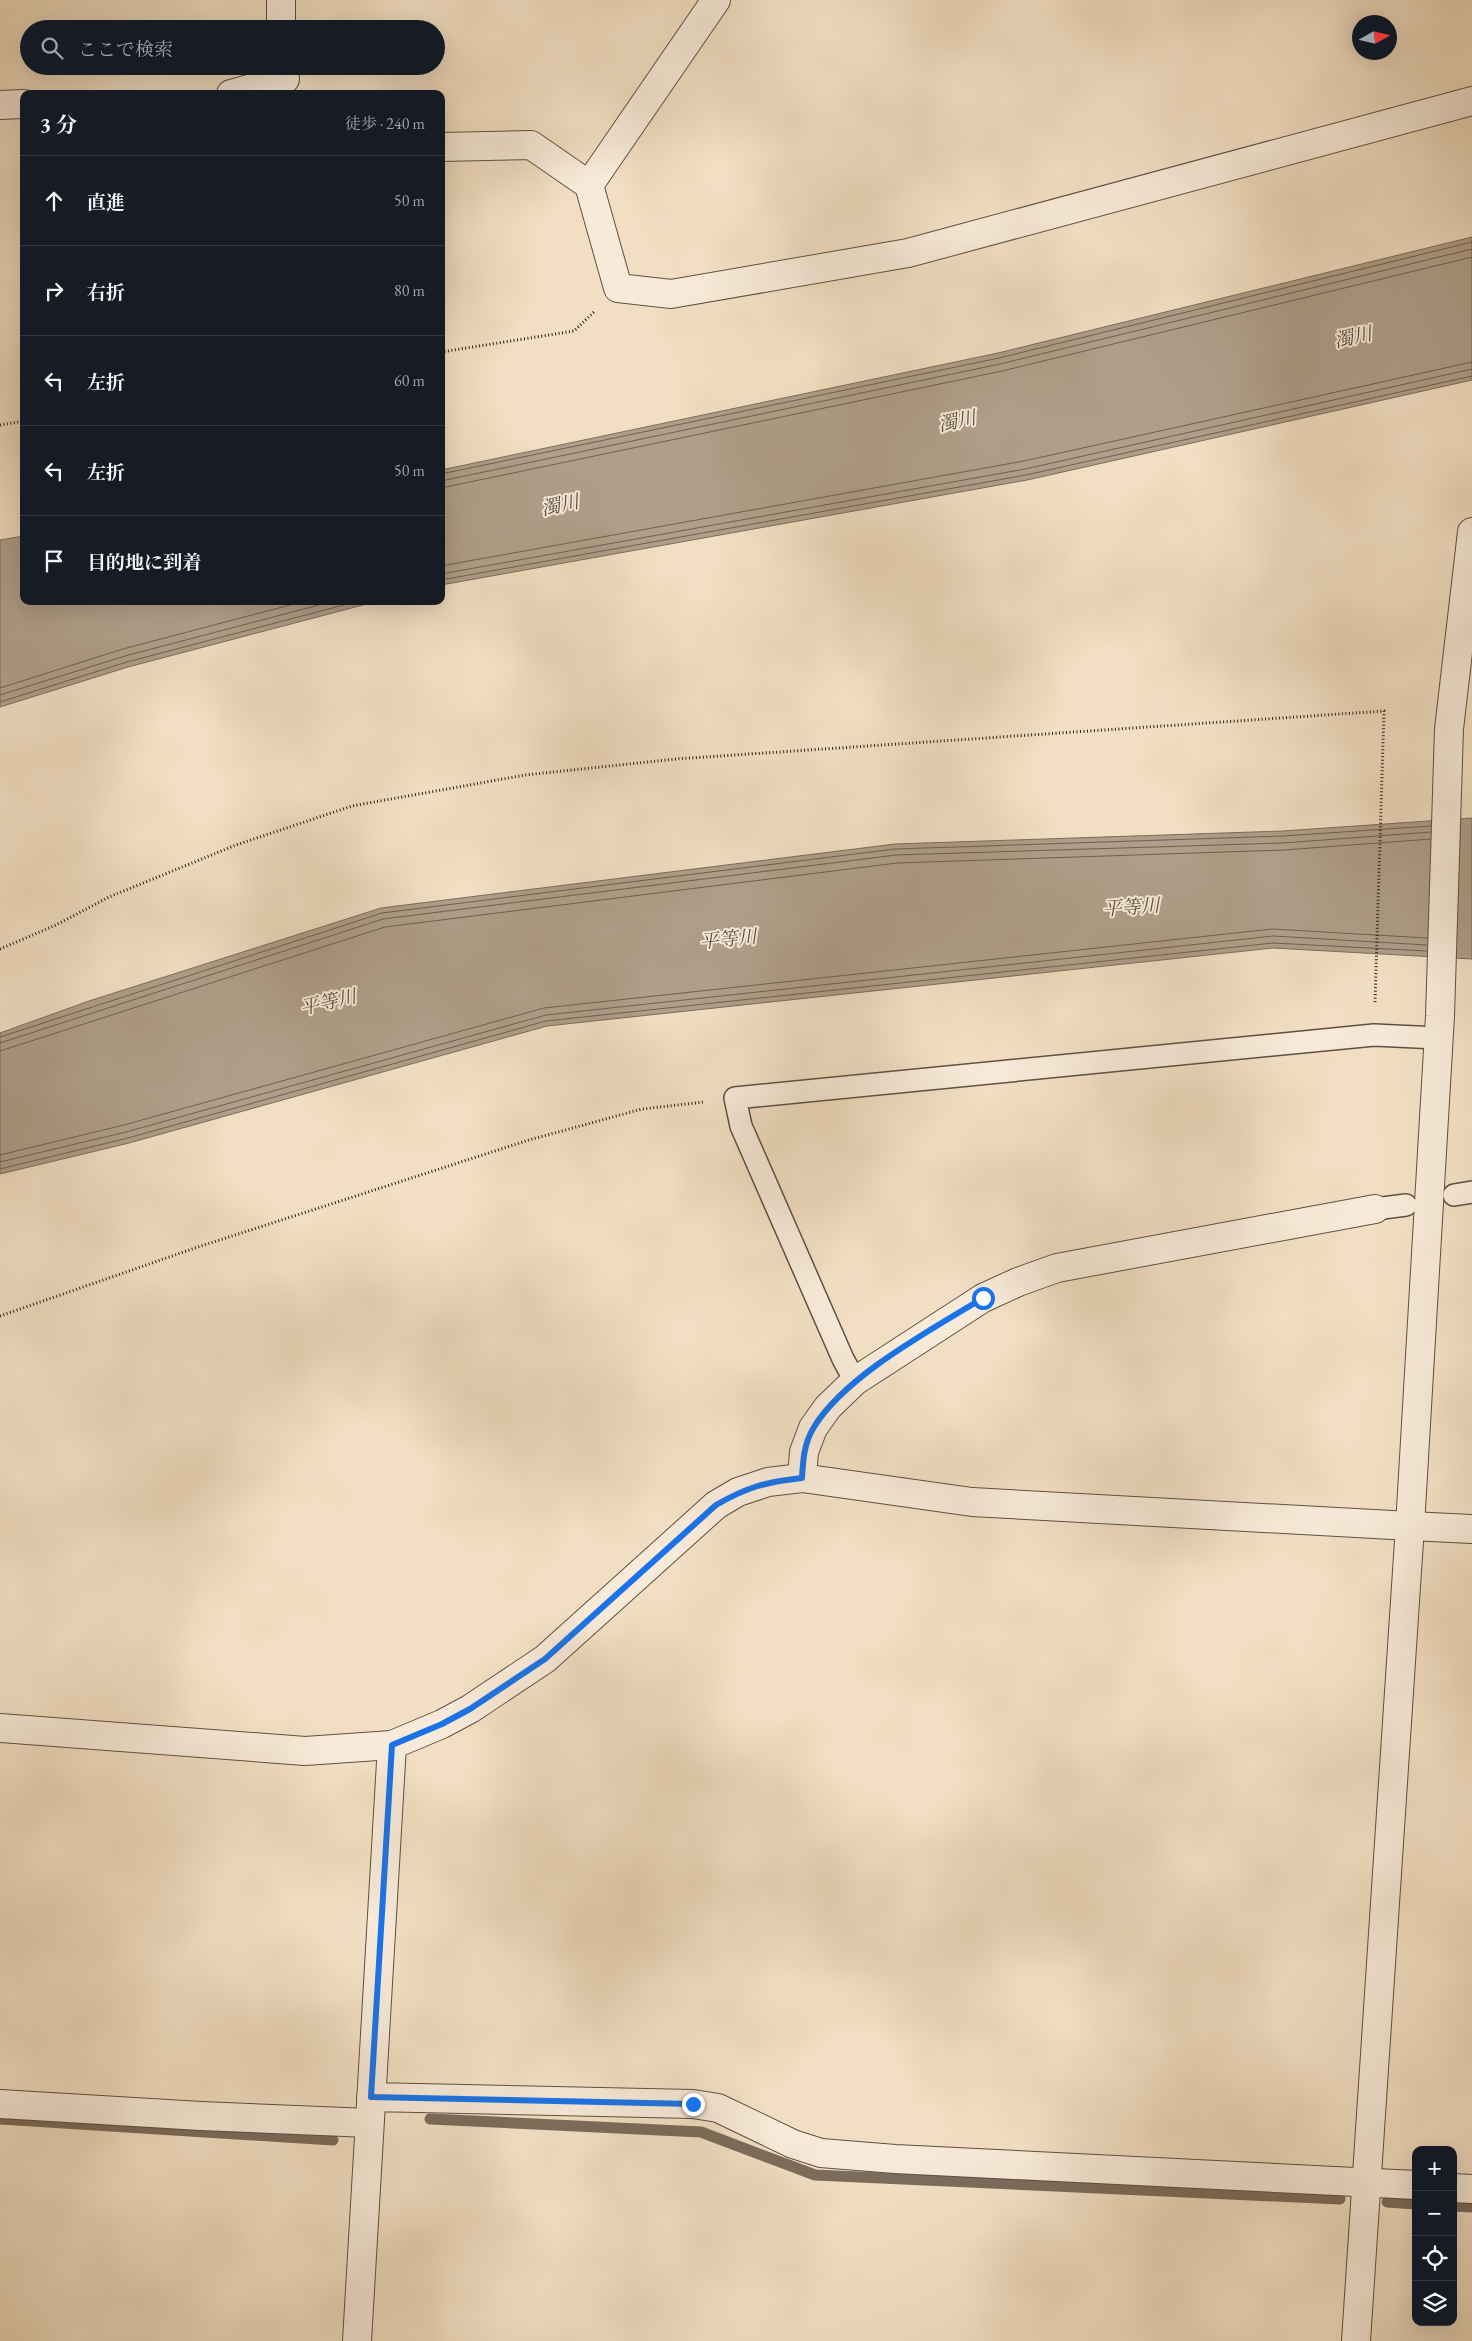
<!DOCTYPE html>
<html lang="ja">
<meta charset="utf-8">
<style>
:root{--surface:#171b24;--page:#242831;--text:#f1f3f6;--muted:#9ea1a6;--line:#363941}
body{margin:0;font-family:"EB Garamond","Noto Serif JP",serif;background:var(--page);color:var(--text)}
.controls{position:absolute;right:15px;bottom:15px;display:grid;overflow:hidden;border-radius:10px;box-shadow:0 5px 20px #0002}
.controls button{width:45px;height:45px;display:grid;place-items:center;padding:0;border:0;border-bottom:1px solid var(--line);background:var(--surface);color:var(--text);font:25px sans-serif}
.compass{position:absolute;left:1352px;top:15px;width:45px;height:45px;border-radius:50%;background:var(--surface);box-shadow:0 5px 20px #0002;rotate:82deg}
.stop{position:absolute;width:15px;height:15px;margin:-11px;border:4px solid #1a73e8;border-radius:50%;background:#fff}
.stop.end{background:#1a73e8;border-color:#fff;box-shadow:0 1px 5px #0008}
.list{margin:0;padding:0;list-style:none}
h2{display:flex;justify-content:space-between;align-items:center;height:65px;margin:0;padding:0 20px;font-size:21px}
h2 small{font-size:16px;font-weight:400;color:var(--muted)}
.list li{display:grid;grid-template-columns:32px 1fr auto;gap:15px;align-items:center;box-sizing:border-box;height:90px;padding:0 20px;border-top:1px solid var(--line)}
.list b{display:block;font-size:19px;white-space:nowrap}
.list em{font-size:16px;font-style:normal;color:var(--muted)}
.icon{flex:none;width:28px;height:28px;fill:none;stroke:currentColor;stroke-width:2;stroke-linecap:round;stroke-linejoin:round}
.map{position:relative;flex:none;width:1472px;height:2341px;overflow:hidden}
.search{position:absolute;background:var(--surface);box-shadow:0 5px 20px #0002;left:20px;top:20px;width:425px;height:55px;display:flex;align-items:center;gap:12px;box-sizing:border-box;padding:0 18px;border-radius:28px;color:var(--muted);font-size:19px}
.panel{position:absolute;background:var(--surface);box-shadow:0 5px 20px #0002;left:20px;top:90px;width:425px;height:515px;border-radius:10px}
.map>svg:first-child{display:block}
</style>
<div class="map">
<svg width="1472" height="2341" viewBox="0 0 1472 2341">
<rect width="100%" height="100%" fill="#f2dfc3"/>
<filter id="stains"><feTurbulence type="fractalNoise" baseFrequency=".004" numOctaves="4"/><feColorMatrix values="0 0 0 0 .2 0 0 0 0 .09 0 0 0 0 .02 0 0 0 .5 -.17"/></filter>
<radialGradient id="worn" r=".72"><stop offset=".6" stop-color="#630" stop-opacity="0"/><stop offset="1" stop-color="#630" stop-opacity=".3"/></radialGradient>
<path fill="#af9e89" stroke="#7b6c5b" d="M 1472,237 L 1472,380 L 1027,480 L 441,585 L 441,470 L 998,353 Z
M 24,536 L 24,601 L 378,601 L 128,667 L 0,707 L 0,540 Z
M 1472,818 L 1472,959 L 1273,948 L 547,1026 L 129,1143 L 0,1174 L 0,1033 L 89,1001 L 381,908 L 895,844 L 1283,831 Z"/>
<g fill="none" stroke-linecap="round" stroke-linejoin="round">
<path stroke="#6e6050" stroke-width="1" d="M 441,474 L 999,358 L 1472,242
M 441,481 L 1000,364 L 1472,249
M 441,488 L 1002,371 L 1472,257
M 441,566 L 1024,461 L 1472,362
M 441,574 L 1025,469 L 1472,369
M 441,580 L 1026,475 L 1472,376
M 0,688 L 123,649 L 305,601
M 0,695 L 125,656 L 334,601
M 0,702 L 127,662 L 359,601
M 0,1037 L 382,913 L 895,849 L 1283,836 L 1431,826
M 0,1043 L 383,919 L 896,855 L 1283,843 L 1431,832
M 0,1051 L 385,927 L 897,863 L 1284,850 L 1431,839
M 0,1155 L 124,1125 L 544,1008 L 1272,929 L 1427,938
M 0,1162 L 126,1132 L 546,1015 L 1273,936 L 1427,945
M 0,1169 L 128,1138 L 546,1021 L 1273,943 L 1427,951"/>
<path stroke="#7b6c5b" stroke-width="11" d="M 0,2119 L 333,2140
M 430,2119 L 701,2132 L 815,2175 L 1340,2199
M 1387,2202 L 1416,2204
M 1453,2206 L 1472,2207"/>
<g stroke="#5e5042" stroke-width="24">
<path id="service" d="M 1454,1195 L 1472,1192
M 1375,1209 L 1406,1205
M 855,1381 L 843,1359 L 741,1126 L 735,1098 L 1374,1035 L 1438,1038"/>
</g>
<g stroke="#5e5042" stroke-width="30">
<path id="minor" d="M 281,0 L 281,29
M 231,94 L 285,79
M 0,105 L 24,104
M 441,147 L 531,145 L 589,185 L 618,288 L 671,294 L 908,253 L 1472,101
M 802,1478 L 804,1452 L 813,1428 L 828,1407 L 855,1381 L 983,1298 L 1018,1282 L 1057,1268 L 1375,1209
M 1410,1526 L 1472,1529
M 371,2097 L 693,2104 L 718,2108 L 793,2144 L 821,2153 L 895,2159 L 1416,2185
M 0,2104 L 201,2116 L 369,2123
M 1453,2188 L 1472,2189
M 357,2341 L 392,1745"/>
</g>
<g stroke="#5e5042" stroke-width="30">
<path id="tertiary" d="M 589,185 L 716,0
M 0,1728 L 305,1751 L 392,1745 L 442,1724 L 470,1709 L 545,1659 L 716,1505 L 738,1492 L 768,1482 L 802,1478 L 972,1502 L 1410,1526
M 1356,2341 L 1410,1526 L 1440,1016 L 1449,729 L 1472,532"/>
</g>
<path stroke="#2d2117" stroke-width="3" stroke-dasharray="1 2.5" stroke-linecap="butt" d="M 441,352 L 574,331 L 594,312
M 0,425 L 24,421
M 0,949 L 56,925 L 109,897 L 236,845 L 352,806 L 525,775 L 676,759 L 1384,711 L 1375,1003
M 0,1316 L 195,1248 L 529,1140 L 642,1109 L 704,1102"/>
<use href="#service" stroke="#f7ead8" stroke-width="21"/>
<use href="#minor" stroke="#f7ead8" stroke-width="28"/>
<use href="#tertiary" stroke="#f7ead8" stroke-width="28"/>
</g>
<g fill="none" stroke-linecap="round" stroke-linejoin="round">
<path stroke="#1a73e8" stroke-width="6" d="M 693,2104 L 371,2097 L 392,1745 L 442,1724 L 470,1709 L 545,1659 L 716,1505 C 747,1487 766,1482 802,1478 C 803,1460 804,1443 814,1427 C 846,1375 931,1330 983,1298"/>
</g>
<g text-anchor="middle" dominant-baseline="central" stroke-width="4" stroke-linejoin="round" paint-order="stroke">
<g font-size="19" font-style="italic" fill="#5a4d3f" stroke="#f7ead8">
<text transform="translate(1353 337) rotate(-12)">濁川</text>
<text transform="translate(957 421) rotate(-12)">濁川</text>
<text transform="translate(560 505) rotate(-12)">濁川</text>
<text transform="translate(1131 907) rotate(-4)">平等川</text>
<text transform="translate(728 939) rotate(-6)">平等川</text>
<text transform="translate(328 1002) rotate(-13)">平等川</text>
</g>
</g>
<rect width="100%" height="100%" filter="url(#stains)"/>
<rect width="100%" height="100%" fill="url(#worn)"/>
</svg>
<div class="controls">
<button>+</button>
<button>−</button>
<button><svg class="icon" aria-label="locate" viewBox="0 0 24 24"><circle cx="12" cy="12" r="6"/><path d="M12 2v4M12 18v4M2 12h4M18 12h4"/></svg></button>
<button><svg class="icon" aria-label="layers" viewBox="0 0 24 24"><path d="M12 4l9 5-9 5-9-5zM3 14l9 5 9-5"/></svg></button>
</div>
<svg class="compass" viewBox="-18 -18 36 36"><path d="M0-13l5 13h-10z" fill="#e53935"/><path d="M0 13l5-13h-10z" fill="#9ea1a6"/></svg>
<div class="stop" style="left:983px;top:1298px"></div>
<div class="stop end" style="left:693px;top:2104px"></div>
<div class="search"><svg class="icon" aria-label="search" viewBox="0 0 24 24"><circle cx="10" cy="10" r="6"/><path d="M15 15l6 6"/></svg>ここで検索</div>
<section class="panel">
<h2>3 分<small>徒歩 · 240 m</small></h2>
<ul class="list">
<li><svg class="icon" aria-label="ahead" viewBox="0 0 24 24"><path d="M12 20V5M6 11l6-6 6 6"/></svg><div><b>直進</b></div><em>50 m</em></li>
<li><svg class="icon" aria-label="right" viewBox="0 0 24 24"><path d="M7 20v-9h11M14 6l5 5-5 5"/></svg><div><b>右折</b></div><em>80 m</em></li>
<li><svg class="icon" aria-label="left" viewBox="0 0 24 24"><path d="M17 20v-9H6M10 6l-5 5 5 5"/></svg><div><b>左折</b></div><em>60 m</em></li>
<li><svg class="icon" aria-label="left" viewBox="0 0 24 24"><path d="M17 20v-9H6M10 6l-5 5 5 5"/></svg><div><b>左折</b></div><em>50 m</em></li>
<li><svg class="icon" aria-label="arrive" viewBox="0 0 24 24"><path d="M6 21V4h12l-3 4 3 4H6"/></svg><div><b>目的地に到着</b></div></li>
</ul>
</section>
</div>
